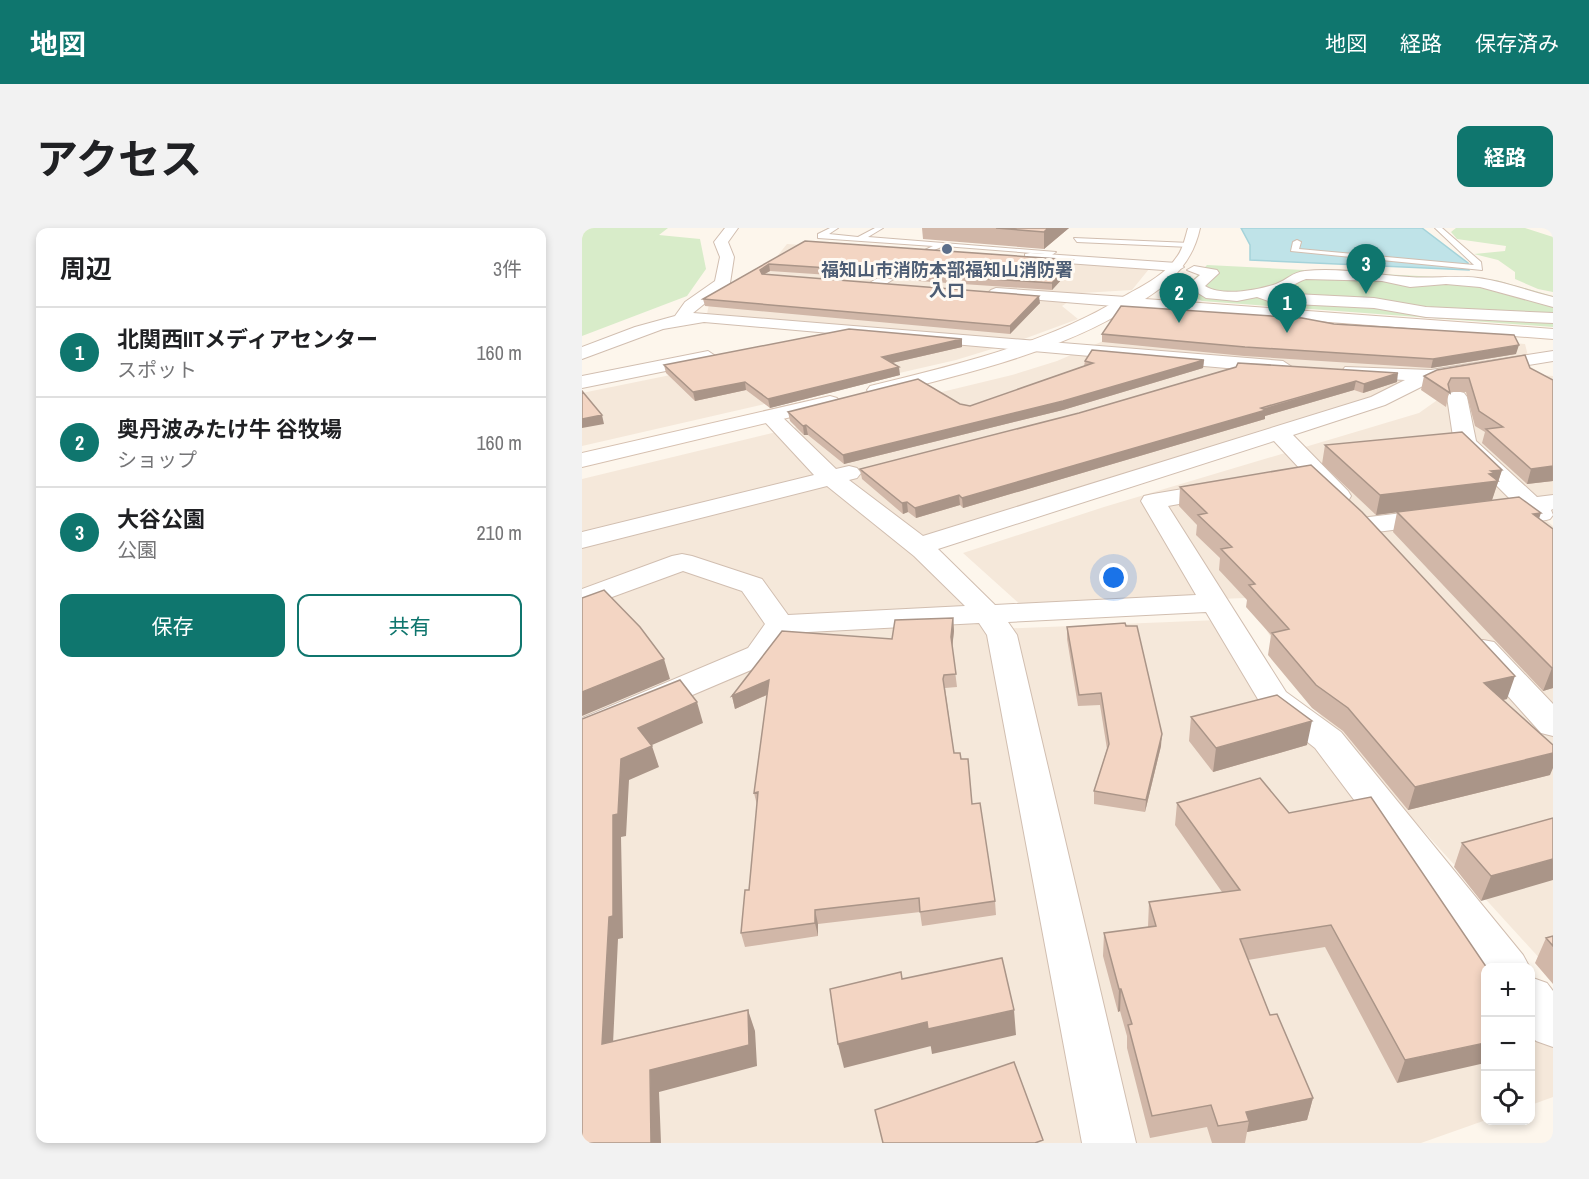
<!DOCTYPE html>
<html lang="ja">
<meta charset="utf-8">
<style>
:root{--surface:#fff;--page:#f2f2f2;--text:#202124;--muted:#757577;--line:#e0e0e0;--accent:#0f766e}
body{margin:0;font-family:"Archivo Narrow","Noto Sans JP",sans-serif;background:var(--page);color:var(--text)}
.controls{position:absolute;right:18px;bottom:18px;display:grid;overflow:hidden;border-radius:12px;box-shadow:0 3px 9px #0003}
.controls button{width:54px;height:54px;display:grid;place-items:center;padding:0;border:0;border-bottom:2px solid var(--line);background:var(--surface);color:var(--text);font:30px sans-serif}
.you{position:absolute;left:532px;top:350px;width:21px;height:21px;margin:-15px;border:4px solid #fff;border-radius:50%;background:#1a73e8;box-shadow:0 0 0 9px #1a73e833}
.badge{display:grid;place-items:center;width:39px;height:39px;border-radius:50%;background:var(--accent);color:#fff;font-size:20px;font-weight:700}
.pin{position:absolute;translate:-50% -50px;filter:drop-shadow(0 2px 3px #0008)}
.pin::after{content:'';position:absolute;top:32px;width:21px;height:18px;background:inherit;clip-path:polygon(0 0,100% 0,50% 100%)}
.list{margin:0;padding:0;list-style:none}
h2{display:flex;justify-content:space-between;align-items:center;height:78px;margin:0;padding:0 24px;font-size:26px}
h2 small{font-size:20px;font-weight:400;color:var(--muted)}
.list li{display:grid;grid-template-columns:39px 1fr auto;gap:18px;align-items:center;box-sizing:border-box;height:90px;padding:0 24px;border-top:2px solid var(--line)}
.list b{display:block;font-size:22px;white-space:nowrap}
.list p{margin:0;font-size:20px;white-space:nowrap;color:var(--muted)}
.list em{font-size:20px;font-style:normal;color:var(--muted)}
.actions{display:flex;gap:12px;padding:18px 24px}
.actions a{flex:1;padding:14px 0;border:2px solid var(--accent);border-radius:12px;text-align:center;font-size:21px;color:var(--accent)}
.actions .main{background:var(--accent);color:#fff}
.icon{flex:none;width:33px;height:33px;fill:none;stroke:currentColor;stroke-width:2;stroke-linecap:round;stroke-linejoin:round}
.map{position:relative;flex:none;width:971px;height:915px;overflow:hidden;border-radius:12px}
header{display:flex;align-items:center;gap:36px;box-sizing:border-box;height:84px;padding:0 30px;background:var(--accent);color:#fff}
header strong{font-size:28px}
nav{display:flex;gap:33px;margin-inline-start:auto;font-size:21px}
.intro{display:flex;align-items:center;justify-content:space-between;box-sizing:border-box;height:144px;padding:0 36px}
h1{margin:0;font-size:42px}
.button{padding:15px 27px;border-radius:12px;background:var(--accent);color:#fff;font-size:21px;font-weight:700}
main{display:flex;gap:36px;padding:0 36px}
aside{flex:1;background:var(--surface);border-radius:12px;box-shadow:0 3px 9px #0003}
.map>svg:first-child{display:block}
</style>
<header>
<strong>地図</strong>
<nav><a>地図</a><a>経路</a><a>保存済み</a></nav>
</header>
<div class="intro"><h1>アクセス</h1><a class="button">経路</a></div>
<main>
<aside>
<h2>周辺<small>3件</small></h2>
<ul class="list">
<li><span class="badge">1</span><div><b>北関西IITメディアセンター</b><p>スポット</p></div><em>160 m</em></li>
<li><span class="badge">2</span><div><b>奥丹波みたけ牛 谷牧場</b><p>ショップ</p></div><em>160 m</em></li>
<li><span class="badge">3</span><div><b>大谷公園</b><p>公園</p></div><em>210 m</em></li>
</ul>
<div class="actions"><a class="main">保存</a><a>共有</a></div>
</aside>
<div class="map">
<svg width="971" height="915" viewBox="0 0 971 915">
<rect width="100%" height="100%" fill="#fdf6ec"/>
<path fill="#f5e8da" d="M 205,16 L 567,41 L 550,62 L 500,65 L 480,78 L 496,91 L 439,112 L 374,132 L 0,218 L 0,165 L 280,108 L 287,101 L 125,86 L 128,71 L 184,42 Z
M 603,88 L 943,116 L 947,132 L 822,160 L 329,322 L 413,401 L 637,392 L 903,740 L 904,892 L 839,915 L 0,915 L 0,251 L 430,147 L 475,133 L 549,101 Z
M 947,146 L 971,148 L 971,272 L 944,275 L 971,298 L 971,745 L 744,496 L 664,370 L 440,378 L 381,325 L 522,279 L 837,185 L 861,168 L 866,159 Z
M 948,779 L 971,805 L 971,869 L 949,877 Z"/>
<path fill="#d8ecc9" d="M 0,0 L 86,0 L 77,7 L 118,11 L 124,41 L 105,68 L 0,108 Z
M 874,0 L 943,0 L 971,9 L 971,64 L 956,61 L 933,51 L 933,44 L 916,32 L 892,26 L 923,23 L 924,18 L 875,11 L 869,4 Z
M 625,37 L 914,52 L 971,68 L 971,99 L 620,73 L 600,63 Z"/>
<path fill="#bfe3e8" stroke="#a5d3da" stroke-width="1.5" d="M 659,0 L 840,0 L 886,35 L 887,42 L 668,32 L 668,17 Z"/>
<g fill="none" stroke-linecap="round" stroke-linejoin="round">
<g stroke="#d1beb0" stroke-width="2">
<path id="lane" d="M 248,0 L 256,0 L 247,6 L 276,9 L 293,0 L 301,0 L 286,9 L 474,24 L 463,32 L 459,30 L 463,26 L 362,18 L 347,24 L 343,22 L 351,18 L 236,10 L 236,6 Z
M 853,0 L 860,0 L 899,34 L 900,42 L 709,23 L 711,14 L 715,12 L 719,14 L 717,21 L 892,37 Z
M 492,10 L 608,15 L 612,17 L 608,19 L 495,14 Z"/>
</g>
<g stroke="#d1beb0" stroke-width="2">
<path id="street" d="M 143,0 L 156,0 L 146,14 L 152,29 L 148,55 L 111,85 L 701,133 L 710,139 L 701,145 L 122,94 L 81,101 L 0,131 L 0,119 L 53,99 L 93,88 L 103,74 L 133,53 L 138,29 L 132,14 Z
M 340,23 L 345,24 L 345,30 L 299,59 L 289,59 L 286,56 Z
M 448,25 L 595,35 L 602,39 L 595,43 L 443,32 L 443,26 Z
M 612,38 L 635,42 L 637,45 L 623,58 C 641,69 676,62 694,56 C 705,52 710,44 723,43 C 757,39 793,47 827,49 C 850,51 873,47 896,50 C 921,53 946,63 971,69 L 971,79 L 898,59 L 864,56 L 828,59 L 800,53 L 724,51 C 713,54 706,63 693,65 L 792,70 L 844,79 L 971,85 L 971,95 L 844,89 L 792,80 L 692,75 L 675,69 L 655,73 L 624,70 L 605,58 L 618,47 L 605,42 Z
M 414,60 L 544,69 L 552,74 L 544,79 L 409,68 L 406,65 L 409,62 Z
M 126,123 L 135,129 L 133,133 L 0,160 L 0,148 Z
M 971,123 L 971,133 L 851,153 L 803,177 L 711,207 L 766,263 L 769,268 L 766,273 L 757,275 L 748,273 L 692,213 L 356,321 L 413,377 L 614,367 L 559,273 L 562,268 L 571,266 L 642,254 L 651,256 L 654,261 L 651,266 L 586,278 L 704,464 L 759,504 L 941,727 L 948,740 L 903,740 L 903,746 L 733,520 L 680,478 L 624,384 L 426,394 L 435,407 L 554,915 L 500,915 L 405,407 L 397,395 L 207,405 L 188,434 L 0,514 L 0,490 L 166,420 L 183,396 L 160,363 L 101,343 L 0,380 L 0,361 L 90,328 L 100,326 L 110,328 L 180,351 L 206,387 L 383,378 L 332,328 L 245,258 L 0,320 L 0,304 L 232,247 L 182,193 L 178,189 L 182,185 L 196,185 L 254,241 L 267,238 L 275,240 L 279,245 L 275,250 L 267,252 L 341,308 L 789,169 L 823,152 L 770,149 L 760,143 L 763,139 L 849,142 Z
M 875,163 L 882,165 L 885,169 L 894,213 L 955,269 L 971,267 L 971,281 L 969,282 L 971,287 L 968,291 C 957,294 951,293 943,285 L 787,305 L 778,302 L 774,297 L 778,292 L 787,289 L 929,272 L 872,215 L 865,169 L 868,165 Z
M 901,412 L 912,414 L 971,476 L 971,508 L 959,505 L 890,428 L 885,421 L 890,414 Z
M 948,749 L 965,755 L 971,763 L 971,819 L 954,813 L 948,806 Z"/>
</g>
<g stroke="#d6c0b0" stroke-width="2">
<path id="secondary" d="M 606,0 L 618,0 C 611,33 591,53 563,71 L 971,101 L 971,111 L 549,79 C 476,125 378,147 295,168 L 288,166 L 285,162 L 288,158 C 373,137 464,116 539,70 C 558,59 581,49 594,30 C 601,22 603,10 606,0 Z
M 248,168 L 255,170 L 258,174 L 255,178 L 0,239 L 0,225 Z"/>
</g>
<use href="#lane" fill="#fff" fill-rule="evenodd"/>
<use href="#street" fill="#fff" fill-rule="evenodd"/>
<use href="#secondary" fill="#fff" fill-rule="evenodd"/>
</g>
<path fill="#d1b7a8" d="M 340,0 L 487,0 L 462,21 L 341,11 Z
M 223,13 L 491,39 L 470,62 L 188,43 L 182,46 L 458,75 L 428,106 L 123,78 L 121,71 Z
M 752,96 L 934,126 L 849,140 L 662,128 L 520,114 L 520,106 Z
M 380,111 L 380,119 L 310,135 L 318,147 L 188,180 L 164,162 L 113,173 L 84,145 L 82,137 Z
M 943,127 L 971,253 L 945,256 L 900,215 L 903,204 L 893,198 L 884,164 L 867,164 L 864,179 L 839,162 L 842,148 Z
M 622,132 L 621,140 L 481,182 L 262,236 L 226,207 L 222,207 L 208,193 L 206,184 L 378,176 L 388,178 L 502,138 L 503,133 Z
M 654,139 L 815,154 L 781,165 L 772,162 L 683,188 L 683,191 L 381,280 L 378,277 L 334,290 L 326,284 L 321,286 L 280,251 L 278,241 L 497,185 Z
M 743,217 L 920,242 L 910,272 L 957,290 L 971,301 L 971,460 L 961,463 L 811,304 L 815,284 L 794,287 L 740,236 Z
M 598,259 L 925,471 L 921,472 L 968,547 L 826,582 L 761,503 L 730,480 L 686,427 L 689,407 L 664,379 L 665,372 L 637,342 L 638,330 L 614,307 L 615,297 L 597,278 Z
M 371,390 L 372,403 L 370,419 L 375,459 L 363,460 L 372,525 L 379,531 L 413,673 L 414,687 L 340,698 L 338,684 L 236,696 L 236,708 L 163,719 L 159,705 L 167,662 L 175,577 L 172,565 L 185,467 L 153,481 L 150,468 Z
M 485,399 L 579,518 L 563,584 L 512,576 L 512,563 L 525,521 L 518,477 L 496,478 L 485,411 Z
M 609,489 L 725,517 L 631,544 L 607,513 Z
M 595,575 L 707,585 L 905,740 L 815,855 L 743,719 L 666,732 L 688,787 L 731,870 L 725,892 L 665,904 L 663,915 L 630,915 L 625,899 L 568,910 L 545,820 L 545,808 L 538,783 L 536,784 L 521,728 L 522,705 L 566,699 L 567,674 L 640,664 L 593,597 Z
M 971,590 L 899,673 L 872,639 L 880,615 Z
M 971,708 L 971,756 L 953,735 L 964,710 Z"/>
<path fill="#aa9588" d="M 466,0 L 487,0 L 462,21 L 462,4 Z
M 491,32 L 491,39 L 470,62 L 470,55 Z
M 187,36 L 188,43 L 179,48 L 178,42 Z
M 457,68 L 458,75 L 428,106 L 428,98 Z
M 380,111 L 380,119 L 301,137 L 300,129 Z
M 937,117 L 934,126 L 849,140 L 851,131 Z
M 622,132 L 621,140 L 481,182 L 262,236 L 261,227 Z
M 317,139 L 318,147 L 188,180 L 186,171 Z
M 816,145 L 815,154 L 781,165 L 782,156 Z
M 774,153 L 772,162 L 683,188 L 683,191 L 381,280 L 380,270 Z
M 163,154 L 164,162 L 113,173 L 111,164 Z
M 20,187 L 22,196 L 0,200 L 0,191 Z
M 224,197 L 226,207 L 222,207 L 221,198 Z
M 971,238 L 971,253 L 945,256 L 949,241 Z
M 920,242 L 910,272 L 794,287 L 798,267 L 909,243 Z
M 377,267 L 378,277 L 334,290 L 333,280 Z
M 325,274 L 326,284 L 321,286 L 320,275 Z
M 959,285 L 952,305 L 951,286 Z
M 371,390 L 372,403 L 370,421 L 369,409 Z
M 82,431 L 88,451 L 0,488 L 0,464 Z
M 970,440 L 971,440 L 971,460 L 961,463 Z
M 933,448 L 925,471 L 895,478 L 902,455 Z
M 187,452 L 189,465 L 153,481 L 150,468 Z
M 115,474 L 121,495 L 63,520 L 56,500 Z
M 730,493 L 725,517 L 631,544 L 634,520 Z
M 580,506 L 579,518 L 563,584 L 564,572 Z
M 70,518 L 77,539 L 47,552 L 44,608 L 39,609 L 41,710 L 36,711 L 30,837 L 20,816 L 31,587 L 39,531 Z
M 971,525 L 971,540 L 968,547 L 826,582 L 833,559 Z
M 971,631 L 971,652 L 899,673 L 909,648 Z
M 233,682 L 236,696 L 236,708 L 233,695 Z
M 537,761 L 539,761 L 538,783 L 536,784 Z
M 166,782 L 173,803 L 175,838 L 77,864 L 79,915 L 69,915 L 68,842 Z
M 432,782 L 434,807 L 350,826 L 346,801 Z
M 345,794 L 349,818 L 262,840 L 256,816 Z
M 903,815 L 903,835 L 815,855 L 823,832 Z
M 731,870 L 725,892 L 665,904 L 667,893 L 664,884 Z"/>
<path fill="#f3d5c3" stroke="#aa9588" stroke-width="1.5" d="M 414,0 L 466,0 L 462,4 Z
M 223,13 L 491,32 L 470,55 L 187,36 L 178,42 L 180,46 L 457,68 L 428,98 L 121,71 Z
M 539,78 L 720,90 L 752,96 L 932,107 L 937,117 L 851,131 L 663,119 L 520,106 Z
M 267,101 L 380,111 L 300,129 L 317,139 L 186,171 L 163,154 L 111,164 L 82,137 Z
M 510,122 L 622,132 L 481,173 L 261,227 L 224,197 L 221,198 L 206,184 L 336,151 L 378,176 L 388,178 L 511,135 L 503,133 Z
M 943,127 L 948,140 L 971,152 L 971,238 L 949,241 L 904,201 L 921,199 L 897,183 L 887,150 L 869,150 L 866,156 L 868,165 L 842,148 L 855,142 Z
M 656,135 L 816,145 L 782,156 L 774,153 L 679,180 L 684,182 L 380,270 L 377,267 L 333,280 L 325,274 L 320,275 L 278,241 L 497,185 L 654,139 Z
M 0,163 L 20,187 L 0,191 Z
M 880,204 L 920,242 L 909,243 L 913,245 L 907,246 L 916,253 L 798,267 L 743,217 Z
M 729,237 L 780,284 L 933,448 L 902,455 L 971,517 L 971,525 L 833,559 L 766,480 L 734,457 L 690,405 L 707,401 L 667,357 L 673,356 L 639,321 L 650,319 L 616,287 L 625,285 L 598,259 Z
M 937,269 L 959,285 L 951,286 L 971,301 L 971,440 L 970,440 L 815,284 Z
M 22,362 L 58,399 L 82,431 L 0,464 L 0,370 Z
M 371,390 L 369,409 L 374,446 L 362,447 L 361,451 L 372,525 L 378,525 L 379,531 L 386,531 L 390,576 L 398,575 L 413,673 L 338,684 L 337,670 L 233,682 L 233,695 L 159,705 L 163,662 L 167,662 L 176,564 L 172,565 L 187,452 L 150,468 L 200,403 L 310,411 L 313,392 Z
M 543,395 L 544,398 L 555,398 L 580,506 L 564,572 L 512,563 L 527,516 L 519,465 L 497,467 L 485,399 Z
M 98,452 L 115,474 L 56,500 L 70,518 L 39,531 L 36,586 L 31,587 L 31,688 L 27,689 L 20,816 L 166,782 L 167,817 L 68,842 L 69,915 L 0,915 L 0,491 Z
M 695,467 L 730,493 L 634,520 L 609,489 Z
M 678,550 L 707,585 L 789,569 L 905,740 L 903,740 L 903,815 L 823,832 L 749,697 L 658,711 L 688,787 L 695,786 L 731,870 L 664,884 L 667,893 L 636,898 L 629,877 L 570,888 L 546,797 L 550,796 L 539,761 L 537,761 L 522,705 L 574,698 L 567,674 L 658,662 L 595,575 Z
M 971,590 L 971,631 L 909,648 L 880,615 Z
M 971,708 L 971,718 L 964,710 Z
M 420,730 L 432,782 L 346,801 L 345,794 L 256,816 L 248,761 L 319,744 L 320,751 Z
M 432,834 L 461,912 L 453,915 L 301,915 L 293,882 Z"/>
<circle fill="#5c6f8a" stroke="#fffaf3" stroke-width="2" cx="365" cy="21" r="6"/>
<g text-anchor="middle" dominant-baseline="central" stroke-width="6" stroke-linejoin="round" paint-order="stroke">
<g font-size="18" font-weight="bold" fill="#4e5e75" stroke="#fffaf3">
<text x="365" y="41">福知山市消防本部福知山消防署<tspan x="365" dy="21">入口</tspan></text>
</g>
</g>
</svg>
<div class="controls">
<button>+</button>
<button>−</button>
<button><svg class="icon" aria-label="locate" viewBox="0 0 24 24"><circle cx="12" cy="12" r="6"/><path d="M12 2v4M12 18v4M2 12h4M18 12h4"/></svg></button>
</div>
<div class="you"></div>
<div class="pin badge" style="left:705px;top:105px">1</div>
<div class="pin badge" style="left:597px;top:95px">2</div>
<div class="pin badge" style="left:784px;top:66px">3</div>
</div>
</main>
